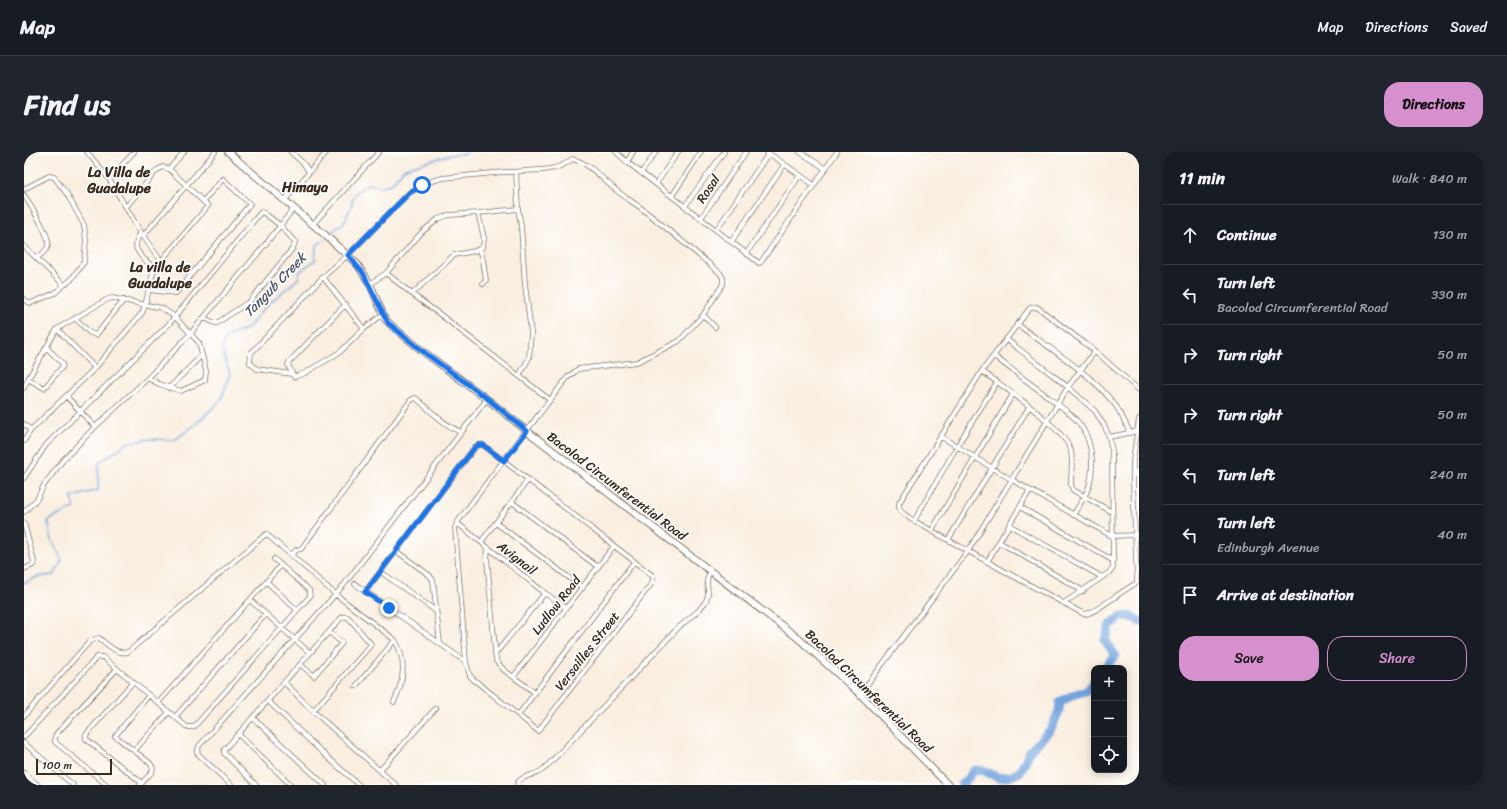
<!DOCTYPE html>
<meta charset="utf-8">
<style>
:root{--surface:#171b24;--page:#20242c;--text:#f1f3f6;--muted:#9ea1a6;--line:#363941;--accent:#d690ce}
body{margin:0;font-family:Sriracha,sans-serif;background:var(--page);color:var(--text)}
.controls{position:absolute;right:12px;bottom:12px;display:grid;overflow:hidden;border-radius:8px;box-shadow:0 2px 10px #0003}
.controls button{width:36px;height:36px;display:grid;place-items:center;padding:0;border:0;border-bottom:1px solid var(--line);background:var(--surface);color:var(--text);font:20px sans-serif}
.scale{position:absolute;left:12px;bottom:10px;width:76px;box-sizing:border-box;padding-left:4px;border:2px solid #3b2a1e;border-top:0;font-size:11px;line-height:14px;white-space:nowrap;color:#3b2a1e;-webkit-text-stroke:3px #fff;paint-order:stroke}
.stop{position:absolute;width:12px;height:12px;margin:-9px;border:3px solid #1a73e8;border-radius:50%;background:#fff}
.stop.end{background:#1a73e8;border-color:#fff;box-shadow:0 1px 4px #0008}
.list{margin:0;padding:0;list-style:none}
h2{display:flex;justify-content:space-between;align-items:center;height:52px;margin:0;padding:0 16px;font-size:17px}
h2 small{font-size:13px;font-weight:400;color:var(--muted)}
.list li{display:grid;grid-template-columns:26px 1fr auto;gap:12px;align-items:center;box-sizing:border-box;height:60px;padding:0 16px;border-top:1px solid var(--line)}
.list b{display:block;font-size:15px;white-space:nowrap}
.list p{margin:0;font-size:13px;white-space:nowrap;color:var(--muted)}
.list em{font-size:13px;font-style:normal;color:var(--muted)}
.actions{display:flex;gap:8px;padding:12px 16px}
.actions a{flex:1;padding:9px 0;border:1px solid var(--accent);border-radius:16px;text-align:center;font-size:14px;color:var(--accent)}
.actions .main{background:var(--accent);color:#111}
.icon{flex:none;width:22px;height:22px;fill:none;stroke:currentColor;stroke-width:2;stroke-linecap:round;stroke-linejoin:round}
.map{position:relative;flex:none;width:1115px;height:633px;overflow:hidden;border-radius:16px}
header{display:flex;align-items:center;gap:24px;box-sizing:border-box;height:56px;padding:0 20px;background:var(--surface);border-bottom:1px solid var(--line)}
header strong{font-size:19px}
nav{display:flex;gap:22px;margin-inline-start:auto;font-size:14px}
.intro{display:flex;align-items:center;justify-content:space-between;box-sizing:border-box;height:96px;padding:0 24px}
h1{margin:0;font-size:28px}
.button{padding:10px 18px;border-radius:16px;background:var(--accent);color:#111;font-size:14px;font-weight:700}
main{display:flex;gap:24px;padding:0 24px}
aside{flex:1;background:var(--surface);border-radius:16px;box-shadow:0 2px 10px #0003}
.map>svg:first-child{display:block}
</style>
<header>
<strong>Map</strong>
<nav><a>Map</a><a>Directions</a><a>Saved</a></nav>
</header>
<div class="intro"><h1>Find us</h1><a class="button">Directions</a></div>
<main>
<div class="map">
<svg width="1115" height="633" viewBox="0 0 1115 633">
<rect width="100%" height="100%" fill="#fff"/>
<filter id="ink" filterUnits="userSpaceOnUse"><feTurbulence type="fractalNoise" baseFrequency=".025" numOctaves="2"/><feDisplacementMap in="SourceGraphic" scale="8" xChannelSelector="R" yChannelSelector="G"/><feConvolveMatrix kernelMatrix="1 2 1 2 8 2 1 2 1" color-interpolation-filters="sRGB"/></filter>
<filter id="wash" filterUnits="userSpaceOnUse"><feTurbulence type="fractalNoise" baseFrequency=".012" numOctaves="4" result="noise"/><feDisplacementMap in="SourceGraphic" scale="16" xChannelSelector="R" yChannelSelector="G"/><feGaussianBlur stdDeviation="0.9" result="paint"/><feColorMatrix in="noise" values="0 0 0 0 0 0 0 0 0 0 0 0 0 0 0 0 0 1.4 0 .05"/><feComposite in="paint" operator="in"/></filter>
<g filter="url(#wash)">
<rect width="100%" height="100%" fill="#f9eedf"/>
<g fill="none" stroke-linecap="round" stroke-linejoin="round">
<path stroke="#71a3dd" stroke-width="1.5" d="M 305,83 L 320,70 L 327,55 L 330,42 L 343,32 L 358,34 L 367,32 L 381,16 L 426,3 L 441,2 L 443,0
M 0,431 L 13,425 L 30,423 L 38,408 L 28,388 L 24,369 L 50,356 L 48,345 L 74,338 L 75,311 L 103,291 L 126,287 L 151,288 L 172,272 L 197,248 L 206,222 L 197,196 L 202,185 L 224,176 L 244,152 L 274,127 L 276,119 L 291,108 L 292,94 L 302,86"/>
<path stroke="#71a3dd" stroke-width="9" d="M 1081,516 L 1091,503 L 1081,488 L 1086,473 L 1097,465 L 1106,464 L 1115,469
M 938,633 L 951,618 L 961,619 L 975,626 L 987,624 L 996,620 L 1006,599 L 1027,577 L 1035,559 L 1036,550 L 1051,542 L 1063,539 L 1070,530"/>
</g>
</g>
<g filter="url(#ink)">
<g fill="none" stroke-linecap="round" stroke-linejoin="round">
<g stroke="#7e6f62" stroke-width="5.5">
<path id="minor" d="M 63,0 L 85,27 L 119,84 L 191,0
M 267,0 L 280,12 L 285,20
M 592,0 L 603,10 L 735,111 L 737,110 L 813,0
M 743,0 L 790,33
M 776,0 L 802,17
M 603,10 L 609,0
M 492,20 C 510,17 533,21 548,7 C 566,11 578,27 592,38 C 600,45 609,50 617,56 C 644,77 670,99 696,121 L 699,126 L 699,132 L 679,163 L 655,189 L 613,210 L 554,217 L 543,226 L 526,248
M 617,21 L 632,0
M 85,27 L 110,0
M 632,32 L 654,0
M 0,37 L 25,24 L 30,25 L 43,42 L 60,73 L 62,88 L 60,110 L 46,129 L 40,133
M 0,43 C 6,53 27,84 24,94 C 23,99 16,103 13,106
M 648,44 L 677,0
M 260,49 L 303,0
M 661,54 L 700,0
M 102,55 L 133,18 L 139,15 L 145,17
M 677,66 L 722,0
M 288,73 L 355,0
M 692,78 L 745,1
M 117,80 C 105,98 117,104 130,116
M 707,90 L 760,13
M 0,94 L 40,133 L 31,141 L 7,151 L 3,150 L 0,147
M 456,97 L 459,108 L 462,128 L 459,132
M 722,102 L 776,23
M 137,109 L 184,54 L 145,17 L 160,0
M 299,125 L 340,177
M 346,132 L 362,121 L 398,80 L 414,67 L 425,63 L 454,61 L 494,57
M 125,138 L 152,141 L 226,52 L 199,27 L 180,48
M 388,142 L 430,103 L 451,99 L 459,95 L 460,86 L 454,61
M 322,152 L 265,210 L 264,213 L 270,225 L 281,221 L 316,200 L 340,177 L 359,162
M 679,163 L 691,175
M 51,166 L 66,181 L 72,183 L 100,148
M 993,172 C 1023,195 1065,220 1088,249 C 1096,258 1101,270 1106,281
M 33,177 L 71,216
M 982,187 L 1044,235 L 1071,259 L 1081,275 L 1085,285 L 1088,299 L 1089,416 L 1086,420 L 1040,451
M 970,204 C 987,217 1005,231 1023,244 C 1035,254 1051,263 1059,277 C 1068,292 1070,313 1066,330 C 1064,342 1055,353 1049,363
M 958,219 C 979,235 1041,276 1047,299 C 1049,310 1047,322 1047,333 L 1049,338 L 1088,360
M 268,222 L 233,217 L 226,211 L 227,201 L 299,125 L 324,103 L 385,41 L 404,30 L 419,26 L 480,20 L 492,20 L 494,57 L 497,74 L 501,132 L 507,181 L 505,206 L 495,224
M 4,227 L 20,236 L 39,214 L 38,211 L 22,195
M 0,236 L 4,227 L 33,177 L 82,148 L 88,146 L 138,156 L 151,165 L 175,191 L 182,219 L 181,228 L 157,239 L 135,232 L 124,226
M 145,236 L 178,203
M 1115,238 L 1071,199 L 1013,155 L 1006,156 L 958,219 L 875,351 C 873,360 883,364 890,369 L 991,425 L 1060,462 C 1070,463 1099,437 1113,431 L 1109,330 L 1109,309 L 1115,267
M 42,244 L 71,275
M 0,272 L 7,278
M 916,284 L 988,328 L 1088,384 L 1111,383
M 1085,285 L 1114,279
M 0,289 L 7,278 L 71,216 L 118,161 C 126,145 124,121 137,109 L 119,84
M 0,326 L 22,293 L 145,172 L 237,60 L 240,61 L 257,74 L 271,90 L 269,96 L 226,149 L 193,171 L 191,171 L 180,166
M 488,350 L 574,415
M 996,355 L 1088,408
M 0,360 L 13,347 L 20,333 L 39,308 L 71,275 L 124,226 L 166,182 L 240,94 L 270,56
M 890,369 L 933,294 L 973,230
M 0,371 L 10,410 L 9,413 L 0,417
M 433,371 L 521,441 L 541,455
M 472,371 L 559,436
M 985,373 L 1078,425
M 908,378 L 989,242
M 924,388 L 1005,255
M 457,390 L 504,328
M 975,390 L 1059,439
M 464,396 L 463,407 L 472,509 L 480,518 L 510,540
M 372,399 L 405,423 L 409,428 L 416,492
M 267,403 L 311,442 L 371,488 C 383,509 380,528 370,550
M 963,410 L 1006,338
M 357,420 L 412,459
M 243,430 L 273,458
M 331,432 L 442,510
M 341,440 L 451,295 L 455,293 L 459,293 L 480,309 L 628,423 L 629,427 L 628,431 L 514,579 L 449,527 L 446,524 L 442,510 L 431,376 L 433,371 C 463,329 495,289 526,248 L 418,164 L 388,142 L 362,121
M 226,448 L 286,501
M 471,502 L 521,441
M 276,512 L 290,524 L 318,491 L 305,480
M 490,524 L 590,394
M 109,530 L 66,578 L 62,583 L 62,587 L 118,631
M 260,530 L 289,559 L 372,633
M 332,534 L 371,488
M 836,542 L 944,399 L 1044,235 L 1071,199
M 244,549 L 301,603 L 335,633
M 134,551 L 257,413
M 495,562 L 610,410
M 0,564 L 66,489 L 75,486 C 84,493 93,503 104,500 L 242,382 L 267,403 L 272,398 L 277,397 L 387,248 L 391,246 L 393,247 C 407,259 420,273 437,280
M 151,565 L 242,462
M 229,566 L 301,633
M 214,582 L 267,633
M 0,585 L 73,505 L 79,505 L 163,575 L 170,575 L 286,444 L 285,438 L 250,407
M 0,591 L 49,633
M 110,599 L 145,560
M 356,618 L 412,556
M 0,621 L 14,633
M 83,633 L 31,590 L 31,585 L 33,581 L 93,517
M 116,633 L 128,620 L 129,616 L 126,611 L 91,584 L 125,543
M 207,633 L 173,601 L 175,594 L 319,434 L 463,247
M 232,633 L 200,601 L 200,598 L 318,465 L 324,465 L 347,492 L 345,495 L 289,559
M 493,633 C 496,623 510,624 517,619 C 520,617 522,614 525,612 L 654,476 L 675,458 L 682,449 L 684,442 L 683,428 L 686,418"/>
</g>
<g stroke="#7e6f62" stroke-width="8">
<path id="primary" d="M 204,0 L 300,82 L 333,112 L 346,132 L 361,167 L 369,175 L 401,201 L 463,247 L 503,279 L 774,486 L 836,542 L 924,633"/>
</g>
<use href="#minor" stroke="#fff" stroke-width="4"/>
<use href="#primary" stroke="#fff" stroke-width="6"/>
</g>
</g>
<g fill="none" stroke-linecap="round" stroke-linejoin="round" filter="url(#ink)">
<path stroke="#1a73e8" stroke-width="5" d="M 365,456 L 341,440 L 451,295 L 455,293 L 459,293 L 480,309 L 503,279 L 464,247 L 401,201 L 364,171 L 339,121 L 324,103 L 385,41 L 398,33"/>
</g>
<g text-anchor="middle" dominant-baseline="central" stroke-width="3.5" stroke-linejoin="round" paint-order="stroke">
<g font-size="13" fill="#3b2a1e" stroke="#fff">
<text transform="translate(684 37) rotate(-56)">Rosal</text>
<text transform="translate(593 334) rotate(37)">Bacolod Circumferential Road</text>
<text transform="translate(493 406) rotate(38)">Avignail</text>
<text transform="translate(532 453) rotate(-52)">Ludlow Road</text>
<text transform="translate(563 499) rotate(-52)">Versailles Street</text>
<text transform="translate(845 539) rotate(44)">Bacolod Circumferential Road</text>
</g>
<g font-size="14" font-weight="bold" fill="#3b2a1e" stroke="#fff">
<text x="95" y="20">La Villa de<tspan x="95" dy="16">Guadalupe</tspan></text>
<text x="281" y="35">Himaya</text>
<text x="136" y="115">La villa de<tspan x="136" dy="16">Guadalupe</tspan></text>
</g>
<g font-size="14" font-style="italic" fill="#515a6a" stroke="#fff">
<text transform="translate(251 133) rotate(-46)">Tangub Creek</text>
</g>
</g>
</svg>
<div class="controls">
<button>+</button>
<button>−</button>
<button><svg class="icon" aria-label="locate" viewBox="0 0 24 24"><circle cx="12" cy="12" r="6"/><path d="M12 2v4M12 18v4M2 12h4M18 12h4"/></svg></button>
</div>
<div class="scale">100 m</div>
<div class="stop" style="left:398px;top:33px"></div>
<div class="stop end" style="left:365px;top:456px"></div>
</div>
<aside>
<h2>11 min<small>Walk · 840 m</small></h2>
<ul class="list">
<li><svg class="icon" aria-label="ahead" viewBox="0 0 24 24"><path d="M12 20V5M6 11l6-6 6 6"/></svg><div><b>Continue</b></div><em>130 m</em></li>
<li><svg class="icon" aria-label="left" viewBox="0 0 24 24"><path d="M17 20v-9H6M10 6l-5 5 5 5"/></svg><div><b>Turn left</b><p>Bacolod Circumferential Road</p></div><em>330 m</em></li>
<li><svg class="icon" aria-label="right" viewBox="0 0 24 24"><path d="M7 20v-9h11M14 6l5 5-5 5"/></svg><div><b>Turn right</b></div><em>50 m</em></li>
<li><svg class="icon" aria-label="right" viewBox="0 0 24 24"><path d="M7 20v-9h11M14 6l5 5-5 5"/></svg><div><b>Turn right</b></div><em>50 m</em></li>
<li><svg class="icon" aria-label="left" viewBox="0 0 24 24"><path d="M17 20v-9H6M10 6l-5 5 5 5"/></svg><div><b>Turn left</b></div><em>240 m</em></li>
<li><svg class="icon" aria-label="left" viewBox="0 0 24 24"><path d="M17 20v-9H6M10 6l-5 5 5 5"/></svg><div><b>Turn left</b><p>Edinburgh Avenue</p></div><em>40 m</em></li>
<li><svg class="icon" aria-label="arrive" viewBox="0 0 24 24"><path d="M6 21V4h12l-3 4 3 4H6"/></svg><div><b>Arrive at destination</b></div></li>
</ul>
<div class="actions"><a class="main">Save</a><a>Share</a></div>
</aside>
</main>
